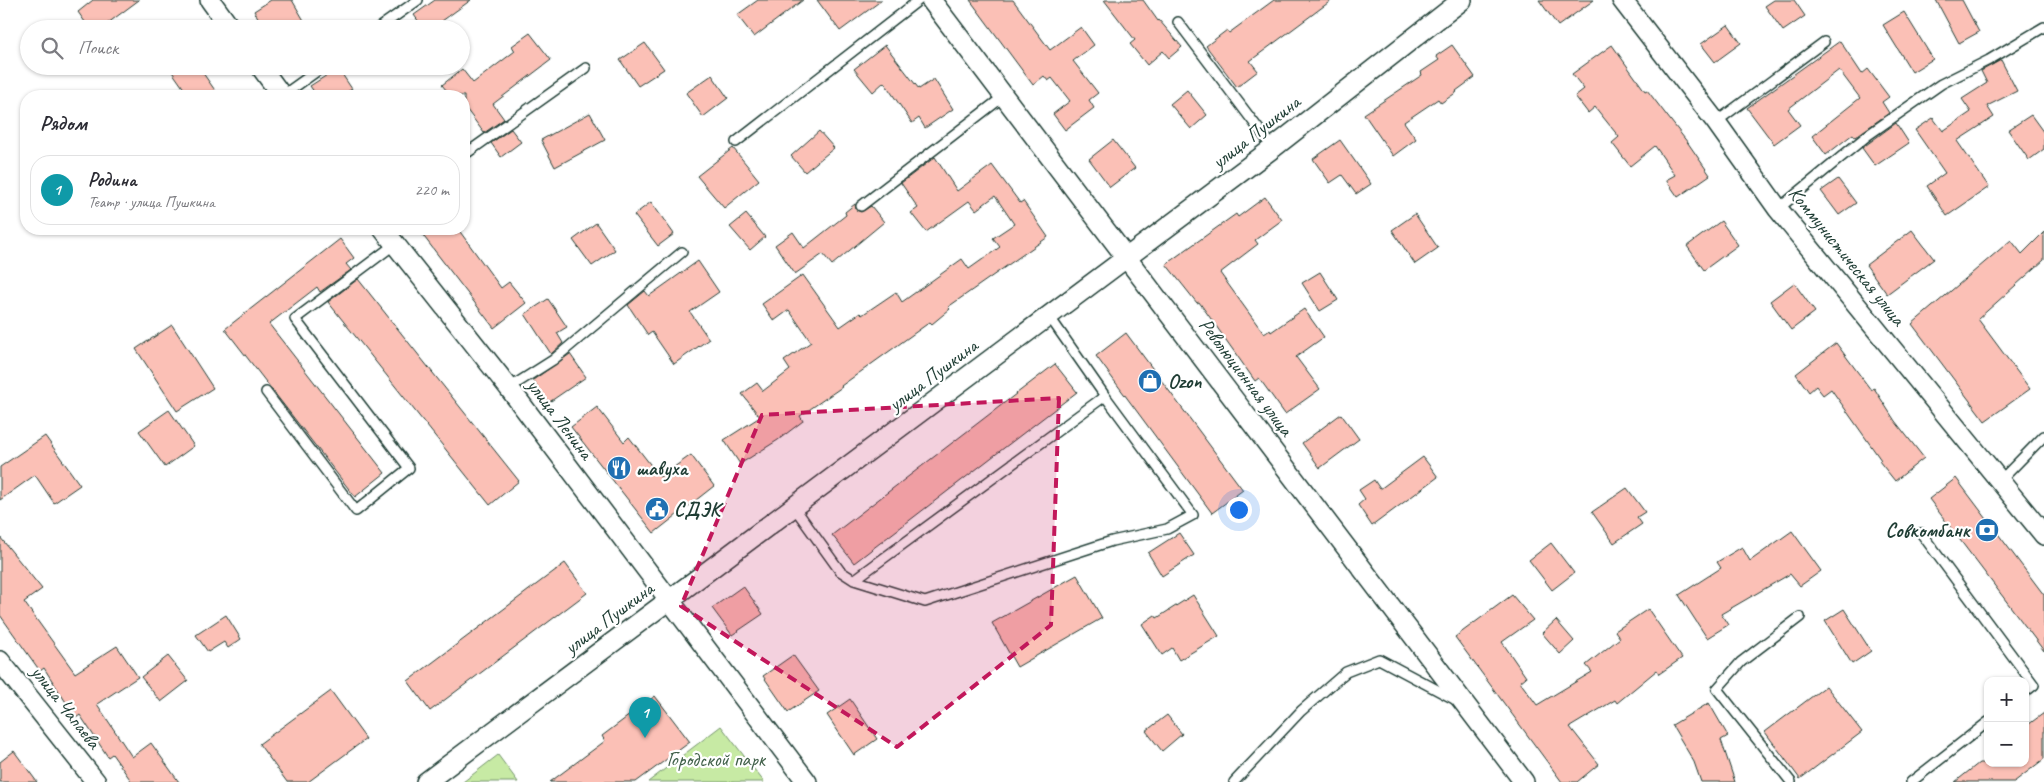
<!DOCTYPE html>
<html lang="ru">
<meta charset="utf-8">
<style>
:root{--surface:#fff;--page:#f7f7f7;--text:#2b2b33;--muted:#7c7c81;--line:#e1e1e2;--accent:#b45309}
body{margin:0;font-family:Caveat,sans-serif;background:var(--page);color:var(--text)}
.controls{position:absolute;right:15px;bottom:15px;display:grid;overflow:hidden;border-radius:10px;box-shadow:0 1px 4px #0004}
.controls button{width:45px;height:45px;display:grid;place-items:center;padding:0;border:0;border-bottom:1px solid var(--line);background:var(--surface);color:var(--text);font:25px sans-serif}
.you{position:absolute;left:1238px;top:509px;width:18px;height:18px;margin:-12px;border:4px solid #fff;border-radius:50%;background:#1a73e8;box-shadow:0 0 0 8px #1a73e833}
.badge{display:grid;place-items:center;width:32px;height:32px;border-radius:50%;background:var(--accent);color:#fff;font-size:16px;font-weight:700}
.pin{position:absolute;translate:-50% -41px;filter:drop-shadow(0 1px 2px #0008)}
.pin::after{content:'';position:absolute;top:26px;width:18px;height:15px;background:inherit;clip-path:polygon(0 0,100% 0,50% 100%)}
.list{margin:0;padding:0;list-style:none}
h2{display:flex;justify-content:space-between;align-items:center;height:65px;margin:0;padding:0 20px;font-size:21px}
h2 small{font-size:16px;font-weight:400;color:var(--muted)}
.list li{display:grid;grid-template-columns:32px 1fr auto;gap:15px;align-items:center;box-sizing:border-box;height:70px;margin:0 10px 10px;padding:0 10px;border:1px solid var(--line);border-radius:20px}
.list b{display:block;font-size:19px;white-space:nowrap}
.list p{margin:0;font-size:16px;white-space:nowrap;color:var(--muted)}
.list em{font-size:16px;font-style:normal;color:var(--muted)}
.icon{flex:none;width:28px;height:28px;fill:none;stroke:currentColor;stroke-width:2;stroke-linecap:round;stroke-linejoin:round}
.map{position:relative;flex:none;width:2044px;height:782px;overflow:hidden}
.search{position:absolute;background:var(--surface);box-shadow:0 1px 4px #0004;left:20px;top:20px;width:450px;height:55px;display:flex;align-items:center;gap:12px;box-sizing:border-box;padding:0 18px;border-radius:28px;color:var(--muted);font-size:19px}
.panel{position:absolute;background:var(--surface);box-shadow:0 1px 4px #0004;left:20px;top:90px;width:450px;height:145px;border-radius:20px}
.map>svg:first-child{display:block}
</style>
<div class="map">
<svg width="2044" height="782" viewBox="0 0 2044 782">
<rect width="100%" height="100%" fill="#fff"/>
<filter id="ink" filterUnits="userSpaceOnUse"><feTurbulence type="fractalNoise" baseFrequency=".02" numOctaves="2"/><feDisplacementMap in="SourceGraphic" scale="10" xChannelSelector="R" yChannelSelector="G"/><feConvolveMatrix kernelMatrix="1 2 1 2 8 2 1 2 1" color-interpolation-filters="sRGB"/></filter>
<g filter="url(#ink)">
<path fill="#c7eaa4" stroke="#73946c" d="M 721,726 L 764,782 L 648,782 Z
M 498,755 L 518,782 L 463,782 Z"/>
<path fill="#fbc0b6" stroke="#1f3d34" d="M 93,0 L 139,0 L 100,29 L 90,29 L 78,12 Z
M 271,0 L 292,0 L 309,29 L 265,29 L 254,11 Z
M 435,0 L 471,0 L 431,29 L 424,29 L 414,15 Z
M 758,0 L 803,0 L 754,37 L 737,15 Z
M 817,0 L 882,0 L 840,31 Z
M 970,0 L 1013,0 L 1050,50 L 1081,27 L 1094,45 L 1073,61 L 1098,93 L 1089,100 L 1094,108 L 1065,130 L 1053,114 L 1070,101 L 1052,78 L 1048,81 L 1044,76 L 1033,85 Z
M 1104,0 L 1143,0 L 1158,21 L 1159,20 L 1182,47 L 1169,58 L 1163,51 L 1147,65 L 1130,44 L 1135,40 Z
M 1274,0 L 1332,0 L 1250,61 L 1258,71 L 1237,87 L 1206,46 L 1227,30 L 1229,33 Z
M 1539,0 L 1594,0 L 1558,26 Z
M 1774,0 L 1794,0 L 1805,16 L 1783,31 L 1765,6 Z
M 1936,0 L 1962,0 L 1979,32 L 1959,43 Z
M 1904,12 L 1933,59 L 1912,72 L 1883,25 Z
M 1728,25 L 1741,43 L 1715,62 L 1701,44 Z
M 530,33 L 551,60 L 493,104 L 504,119 L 484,133 L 464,106 L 464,96 L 451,96 L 442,85 L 462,69 L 473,83 L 515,51 L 512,46 Z
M 1840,41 L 1862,74 L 1868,69 L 1889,97 L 1882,102 L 1889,113 L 1855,137 L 1853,134 L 1826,155 L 1812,136 L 1860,98 L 1839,70 L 1788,109 L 1800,125 L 1774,144 L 1747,108 Z
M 645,43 L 664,69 L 638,86 L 620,60 Z
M 885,45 L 919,89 L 934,79 L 953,109 L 925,128 L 919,118 L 912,123 L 884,82 L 873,92 L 854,69 Z
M 1452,45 L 1475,77 L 1456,91 L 1457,92 L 1441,103 L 1438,99 L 1404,122 L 1416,139 L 1393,156 L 1364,114 L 1422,75 L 1421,72 L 1439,60 L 1436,56 Z
M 1612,45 L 1645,91 L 1647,90 L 1688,143 L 1710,175 L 1678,197 L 1666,180 L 1675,175 L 1655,146 L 1630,166 L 1612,143 L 1619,137 L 1595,107 L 1588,113 L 1575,96 L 1584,89 L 1572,74 Z
M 2001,60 L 2017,91 L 1987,106 L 1994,117 L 1957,141 L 1989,187 L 1947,216 L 1927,186 L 1945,173 L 1915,130 L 1933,118 L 1943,131 L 1971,112 L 1962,99 L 1987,83 L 1981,71 Z
M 168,66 L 198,66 L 219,96 L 189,96 Z
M 338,68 L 352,89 L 340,96 L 317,96 L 310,86 Z
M 712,75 L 728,98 L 703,117 L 686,93 Z
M 1187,90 L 1207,115 L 1191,129 L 1170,104 Z
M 590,113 L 605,140 L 555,167 L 541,140 Z
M 2031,115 L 2044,133 L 2044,149 L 2029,160 L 2008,130 Z
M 1896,123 L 1909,143 L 1875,166 L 1862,148 Z
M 511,129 L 521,142 L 501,157 L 491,143 Z
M 819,131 L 834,148 L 805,172 L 791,156 Z
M 1113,140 L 1135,168 L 1110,187 L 1089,159 Z
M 1340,140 L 1371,184 L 1356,194 L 1342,175 L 1330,183 L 1313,159 Z
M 733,148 L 759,180 L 724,208 L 697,176 Z
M 935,157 L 957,191 L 992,165 L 1020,203 L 1023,201 L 1048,237 L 948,307 L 950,309 L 932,324 L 930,322 L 841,386 L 842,387 L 800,416 L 803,421 L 778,440 L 740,464 L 724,440 L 760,417 L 742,394 L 757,383 L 763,391 L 790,370 L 784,361 L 811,342 L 789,310 L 774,321 L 762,304 L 803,275 L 840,327 L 860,313 L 862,315 L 896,292 L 902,302 L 962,259 L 969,269 L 1000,247 L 993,238 L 1014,224 L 995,196 L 976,210 L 969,201 L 926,232 L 911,213 L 918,208 L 901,183 Z
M 1838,179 L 1856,203 L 1839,215 L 1821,191 Z
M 1265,197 L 1282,220 L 1255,240 L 1258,244 L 1220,273 L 1264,334 L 1270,330 L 1271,332 L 1304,309 L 1324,337 L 1296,357 L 1320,389 L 1285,414 L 1259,378 L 1255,381 L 1199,302 L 1197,303 L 1166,264 L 1236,214 L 1238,217 Z
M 651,202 L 674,234 L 658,246 L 634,215 Z
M 855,204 L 856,210 L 861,212 L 871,206 L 884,222 L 832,265 L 823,254 L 795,274 L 775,245 L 793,232 L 804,248 L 846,215 L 845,212 Z
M 746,214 L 765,237 L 750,250 L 730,227 Z
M 1415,214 L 1438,248 L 1415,264 L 1392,230 Z
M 1721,221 L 1738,245 L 1704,270 L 1687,246 Z
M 596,223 L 615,250 L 592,266 L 573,240 Z
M 418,229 L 458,229 L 501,288 L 509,282 L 526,303 L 494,328 Z
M 1912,230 L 1934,259 L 1887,294 L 1866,265 Z
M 2044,232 L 2044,260 L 1978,319 L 2030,389 L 1985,421 L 1912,324 L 2011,240 L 2022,254 Z
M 340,239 L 354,258 L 346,264 L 351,270 L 320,292 L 317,287 L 269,324 L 385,473 L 355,497 L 225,329 Z
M 698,261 L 719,292 L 690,312 L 709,339 L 674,364 L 652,332 L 648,335 L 628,305 L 645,291 L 649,296 Z
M 1320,272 L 1338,300 L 1320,311 L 1302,283 Z
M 358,279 L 519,481 L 490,505 L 328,302 Z
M 1794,283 L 1815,312 L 1791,330 L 1770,301 Z
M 548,299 L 567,327 L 557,333 L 563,343 L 551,354 L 525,314 Z
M 172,325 L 213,388 L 177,411 L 136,349 Z
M 1126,333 L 1243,490 L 1212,513 L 1096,356 Z
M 1836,343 L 1871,390 L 1874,388 L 1895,421 L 1924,458 L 1895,481 L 1879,461 L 1881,460 L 1831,389 L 1823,395 L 1816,386 L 1809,392 L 1796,374 Z
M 570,354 L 586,377 L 548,403 L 533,380 Z
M 1055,364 L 1077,392 L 854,563 L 832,535 Z
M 597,407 L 624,442 L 629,437 L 660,477 L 691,455 L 714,486 L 654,533 L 571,427 Z
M 169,410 L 194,446 L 165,467 L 139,431 Z
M 1341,414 L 1359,439 L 1320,468 L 1302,443 Z
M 45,436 L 80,485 L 54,503 L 35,475 L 0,500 L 0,467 Z
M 1423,457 L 1438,477 L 1372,526 L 1358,505 L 1365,499 L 1359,490 L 1374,480 L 1380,489 Z
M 1956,478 L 2044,595 L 2044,651 L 1929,499 Z
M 1627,488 L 1645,512 L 1637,517 L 1642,524 L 1614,543 L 1592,512 Z
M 1792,531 L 1821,571 L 1800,586 L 1790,574 L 1721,614 L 1728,625 L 1707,638 L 1679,595 L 1721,568 L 1717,562 L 1742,547 L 1750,561 Z
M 1179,533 L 1194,555 L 1162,576 L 1148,553 Z
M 0,537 L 42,589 L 24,602 L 75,673 L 117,646 L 138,677 L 97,704 L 132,757 L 151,743 L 179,782 L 132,782 L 112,754 L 108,757 L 80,715 L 76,718 L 44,668 L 40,671 L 0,615 Z
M 1551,543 L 1574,573 L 1552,590 L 1529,560 Z
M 565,563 L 587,593 L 430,711 L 408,681 Z
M 1077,575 L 1102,618 L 1017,667 L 992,623 Z
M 743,586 L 763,614 L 732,635 L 712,608 Z
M 1193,595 L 1219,636 L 1179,660 L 1172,648 L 1162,655 L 1142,624 L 1155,615 L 1157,618 Z
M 1512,595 L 1533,620 L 1502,642 L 1526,677 L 1520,682 L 1537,705 L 1592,672 L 1586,665 L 1620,638 L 1615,631 L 1648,609 L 1682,658 L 1659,674 L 1657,670 L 1617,703 L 1615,700 L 1570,727 L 1599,764 L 1577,782 L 1562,782 L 1455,637 Z
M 1844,609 L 1871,651 L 1852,664 L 1825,621 Z
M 226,615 L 241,639 L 228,648 L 224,642 L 208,652 L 196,635 Z
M 1556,620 L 1574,641 L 1560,654 L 1542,633 Z
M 793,655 L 819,691 L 788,712 L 763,676 Z
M 168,656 L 188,681 L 161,702 L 141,677 Z
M 1826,686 L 1862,732 L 1800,779 L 1765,732 Z
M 331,691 L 366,739 L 308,782 L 287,782 L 259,744 Z
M 655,696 L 690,742 L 636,782 L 550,782 L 605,741 L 602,736 Z
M 850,699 L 877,739 L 854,755 L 827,715 Z
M 1709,703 L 1728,736 L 1721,740 L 1735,782 L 1701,782 L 1694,762 L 1672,725 Z
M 2044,713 L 2044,759 L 2014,782 L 1955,782 L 1979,763 L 2025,763 L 2025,727 Z
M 1167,715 L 1182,734 L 1162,751 L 1146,731 Z
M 14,751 L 37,782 L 0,782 L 0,762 Z"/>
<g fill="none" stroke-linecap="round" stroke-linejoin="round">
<g stroke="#1f3d34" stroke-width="12">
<path id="lane" d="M 1178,22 L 1273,148
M 377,29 L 418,0
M 282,96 L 324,66
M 1716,122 L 1824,42
M 736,142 L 919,0
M 464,155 L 586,68
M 861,206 L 1004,96
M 1778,209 L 1868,135 L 1941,84 L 1989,60 L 2044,27
M 509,388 L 553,360 L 682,252
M 266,392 L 356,511 L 409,468 L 295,319 L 395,244
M 2001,480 L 2044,436
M 794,507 L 840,571 L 854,580 L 925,602 L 1112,541 L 1167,529 L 1193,515 L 1105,396 L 1049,316
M 1921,533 L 2034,685 L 2025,692
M 854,580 L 1105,396
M 1234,782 L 1301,711 L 1346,672 L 1379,659 L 1456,700
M 1791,782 L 1717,689 L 1741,662 L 1800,617
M 1911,782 L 1988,722"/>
</g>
<g stroke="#1f3d34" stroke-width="22">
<path id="street" d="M 210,0 L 231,29
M 931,0 L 1524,782
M 1622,0 L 1716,122 L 1778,209 L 2044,535
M 260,66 L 282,96
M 383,229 L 509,388 L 807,782
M 0,661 L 96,782
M 426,782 L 1273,148 L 1462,0"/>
</g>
<use href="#lane" stroke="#fff" stroke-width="9"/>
<use href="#street" stroke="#fff" stroke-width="19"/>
</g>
</g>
<path fill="#c2185b" fill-opacity="0.2" stroke="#c2185b" stroke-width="4" stroke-dasharray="10 6" stroke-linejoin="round" d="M 1059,398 L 1051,625 L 897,747 L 681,606 L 762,415 Z"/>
<defs>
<g id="shop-disc" transform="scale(1.25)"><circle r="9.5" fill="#1f6fb2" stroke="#fff"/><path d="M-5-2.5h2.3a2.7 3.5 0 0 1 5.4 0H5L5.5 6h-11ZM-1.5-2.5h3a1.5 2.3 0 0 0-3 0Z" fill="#fff"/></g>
<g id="restaurant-disc" transform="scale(1.25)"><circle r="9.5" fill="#1f6fb2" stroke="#fff"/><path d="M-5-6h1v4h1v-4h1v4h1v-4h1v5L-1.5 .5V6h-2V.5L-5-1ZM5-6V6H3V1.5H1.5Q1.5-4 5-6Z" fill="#fff"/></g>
<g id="civic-disc" transform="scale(1.25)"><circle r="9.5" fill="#1f6fb2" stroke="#fff"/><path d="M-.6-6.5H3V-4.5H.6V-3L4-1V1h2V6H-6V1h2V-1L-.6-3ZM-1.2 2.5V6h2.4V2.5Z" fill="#fff"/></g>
<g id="bank-disc" transform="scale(1.25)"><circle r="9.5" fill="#1f6fb2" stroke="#fff"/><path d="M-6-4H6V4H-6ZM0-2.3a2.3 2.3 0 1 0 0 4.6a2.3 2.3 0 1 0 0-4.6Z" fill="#fff"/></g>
</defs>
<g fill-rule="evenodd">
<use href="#shop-disc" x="1150" y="381"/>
<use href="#restaurant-disc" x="619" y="468"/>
<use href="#civic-disc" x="657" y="509"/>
<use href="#bank-disc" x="1987" y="530"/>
</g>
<g text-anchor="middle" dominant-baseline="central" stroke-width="4.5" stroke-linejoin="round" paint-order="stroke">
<g font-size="20" fill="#1f3d34" stroke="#fff">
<text transform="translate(1256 132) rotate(-38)">улица Пушкина</text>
<text transform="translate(1847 256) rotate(51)">Коммунистическая улица</text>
<text transform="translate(933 375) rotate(-37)">улица Пушкина</text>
<text transform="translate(1246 377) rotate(53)">Революционная улица</text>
<text transform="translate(560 419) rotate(53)">улица Ленина</text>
<text transform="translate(609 618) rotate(-37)">улица Пушкина</text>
<text transform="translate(66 707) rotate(52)">улица Чапаева</text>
</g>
<g font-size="20" font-weight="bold" fill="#1f3d34" stroke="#fff" text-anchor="start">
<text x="1168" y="381">Ozon</text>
<text x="636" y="468">шавуха</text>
<text x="674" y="509">СДЭК</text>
<text x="1970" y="530" text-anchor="end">Совкомбанк</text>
</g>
<g font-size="20" fill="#41604a" stroke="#fff">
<text x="716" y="759">Городской парк</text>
</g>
</g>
</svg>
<div class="controls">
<button>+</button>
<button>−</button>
</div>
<div class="you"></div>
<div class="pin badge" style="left:645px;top:738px;background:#0f9aa8">1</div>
<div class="search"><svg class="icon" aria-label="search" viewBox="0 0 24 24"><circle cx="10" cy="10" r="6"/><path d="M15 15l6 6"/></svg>Поиск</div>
<section class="panel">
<h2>Рядом<small></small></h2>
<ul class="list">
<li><span class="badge" style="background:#0f9aa8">1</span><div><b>Родина</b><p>Театр · улица Пушкина</p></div><em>220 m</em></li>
</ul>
</section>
</div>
